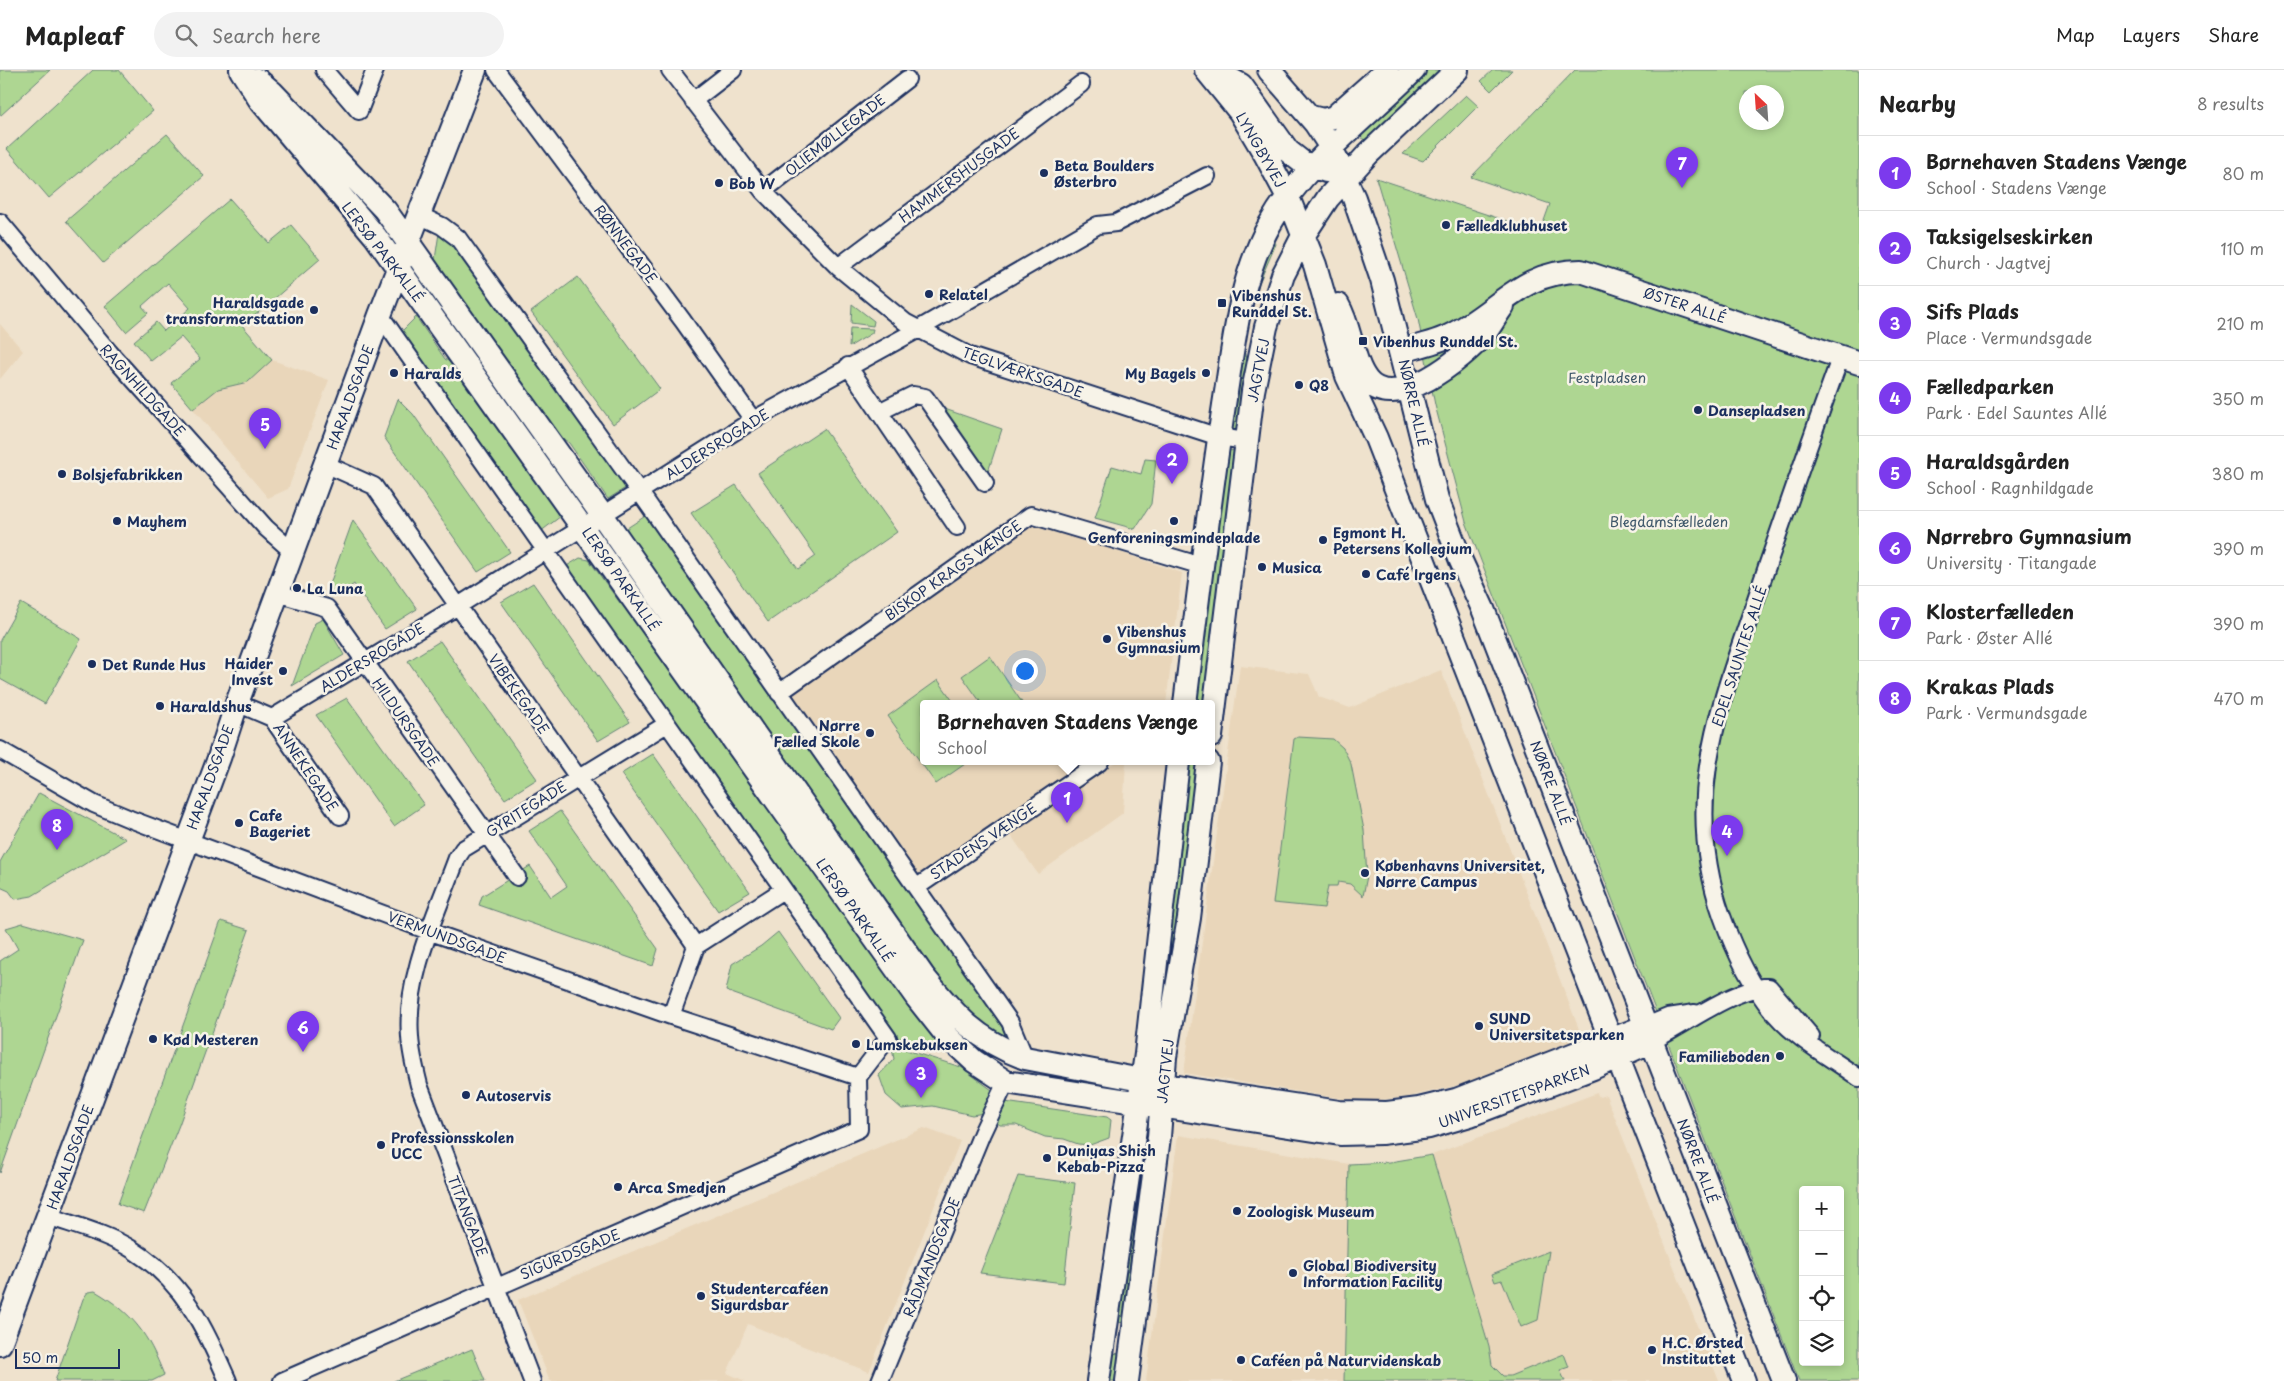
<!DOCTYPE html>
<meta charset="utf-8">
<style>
:root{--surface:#fff;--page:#f2f2f2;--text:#222;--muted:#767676;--line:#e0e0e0;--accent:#7c3aed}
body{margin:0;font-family:"Playpen Sans",sans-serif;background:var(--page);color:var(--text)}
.controls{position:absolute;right:15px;bottom:15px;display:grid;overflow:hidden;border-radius:5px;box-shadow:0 2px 8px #0003}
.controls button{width:45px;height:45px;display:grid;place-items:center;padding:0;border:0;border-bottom:1px solid var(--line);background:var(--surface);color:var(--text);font:25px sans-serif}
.compass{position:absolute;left:1739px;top:15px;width:45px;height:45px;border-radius:50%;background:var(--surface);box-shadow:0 2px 8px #0003;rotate:335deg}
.scale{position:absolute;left:15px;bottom:12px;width:105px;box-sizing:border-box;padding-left:5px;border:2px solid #1b2f5e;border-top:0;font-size:14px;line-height:18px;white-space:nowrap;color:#1b2f5e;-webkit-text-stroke:4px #f7f3e8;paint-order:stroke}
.you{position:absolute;left:1024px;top:600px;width:18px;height:18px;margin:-12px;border:4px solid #fff;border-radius:50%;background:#1a73e8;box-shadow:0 0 0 8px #1a73e833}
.badge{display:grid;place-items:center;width:32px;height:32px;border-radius:50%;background:var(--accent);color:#fff;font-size:16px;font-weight:700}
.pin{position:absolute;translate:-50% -41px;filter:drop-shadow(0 1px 2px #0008)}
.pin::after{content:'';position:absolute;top:26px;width:18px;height:15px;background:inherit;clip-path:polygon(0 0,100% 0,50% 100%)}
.popup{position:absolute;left:920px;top:630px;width:295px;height:65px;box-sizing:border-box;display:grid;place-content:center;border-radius:5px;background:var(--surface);filter:drop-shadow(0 1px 4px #0005);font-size:16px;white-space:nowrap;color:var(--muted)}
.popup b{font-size:19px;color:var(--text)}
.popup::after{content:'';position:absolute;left:50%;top:100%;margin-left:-10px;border:10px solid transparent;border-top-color:var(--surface)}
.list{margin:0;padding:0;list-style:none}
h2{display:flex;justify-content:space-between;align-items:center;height:65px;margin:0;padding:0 20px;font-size:21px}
h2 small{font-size:16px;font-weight:400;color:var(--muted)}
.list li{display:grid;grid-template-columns:32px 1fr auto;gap:15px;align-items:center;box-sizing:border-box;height:75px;padding:0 20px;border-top:1px solid var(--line)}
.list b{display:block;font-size:19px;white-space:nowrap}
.list p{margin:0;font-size:16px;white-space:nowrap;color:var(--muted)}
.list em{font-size:16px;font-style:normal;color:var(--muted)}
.icon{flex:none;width:28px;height:28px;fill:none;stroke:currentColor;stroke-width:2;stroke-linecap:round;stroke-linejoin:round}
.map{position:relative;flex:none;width:1859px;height:1311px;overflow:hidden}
header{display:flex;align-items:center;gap:30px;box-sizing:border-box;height:70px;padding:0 25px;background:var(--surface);border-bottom:1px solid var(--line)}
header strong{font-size:24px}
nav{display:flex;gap:28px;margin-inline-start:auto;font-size:18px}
.search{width:350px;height:45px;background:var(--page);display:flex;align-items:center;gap:12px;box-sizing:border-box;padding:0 18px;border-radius:28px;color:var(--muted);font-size:19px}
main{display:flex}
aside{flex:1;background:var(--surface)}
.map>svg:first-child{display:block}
</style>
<header>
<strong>Mapleaf</strong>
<div class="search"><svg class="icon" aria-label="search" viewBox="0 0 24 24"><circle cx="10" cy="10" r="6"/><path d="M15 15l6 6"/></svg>Search here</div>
<nav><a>Map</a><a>Layers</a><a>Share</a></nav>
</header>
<main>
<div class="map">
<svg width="1859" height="1311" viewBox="0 0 1859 1311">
<rect width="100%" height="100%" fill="#efe2cd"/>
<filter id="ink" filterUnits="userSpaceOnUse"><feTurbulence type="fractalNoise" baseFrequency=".02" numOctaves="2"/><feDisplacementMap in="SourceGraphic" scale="10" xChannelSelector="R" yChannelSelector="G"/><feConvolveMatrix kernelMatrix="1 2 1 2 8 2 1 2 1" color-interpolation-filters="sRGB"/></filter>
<g filter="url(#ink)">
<path fill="#e9d6ba" d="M 0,254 L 23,281 L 0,309 Z
M 272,290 L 329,310 L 288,419 L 268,428 L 193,339 L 218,319 L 248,312 Z
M 1033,453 L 1182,503 L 1166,634 L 923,634 L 923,692 L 1086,692 L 920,807 L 790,624 Z
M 1240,596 L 1309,604 L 1319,627 L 1350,638 L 1441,600 L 1582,967 L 1463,1014 L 1408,1027 L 1379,1030 L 1350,1030 L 1184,1003 Z
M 1115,692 L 1126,692 L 1123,743 L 1038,804 L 1010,764 Z
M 1597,1023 L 1599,1027 L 1606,1025 L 1719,1311 L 1146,1311 L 1178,1065 L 1349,1094 L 1390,1092 L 1432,1085 Z
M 924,1058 L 960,1071 L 869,1302 L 748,1254 L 727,1303 L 745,1311 L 550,1311 L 518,1230 Z"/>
<path fill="#aed692" stroke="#648278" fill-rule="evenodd" d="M 0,0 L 50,0 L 0,46 Z
M 93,0 L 119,0 L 153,41 L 49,128 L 7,79 Z
M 1424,0 L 1446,0 L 1366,74 L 1359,62 Z
M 1493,0 L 1512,0 L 1491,21 L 1481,11 Z
M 1575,0 L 1859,0 L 1859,1311 L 1799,1311 L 1466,452 L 1435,335 L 1418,249 L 1376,108 L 1540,162 L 1550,134 L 1471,107 ZM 1746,22 L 1776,22 L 1776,52 L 1746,52 ZM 1803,1120 L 1840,1120 L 1840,1292 L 1803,1292 Z
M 1466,25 L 1478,36 L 1423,91 L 1403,84 Z
M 167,64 L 204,106 L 103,193 L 66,151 Z
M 230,129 L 269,173 L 291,155 L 320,189 L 252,248 L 250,246 L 241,254 L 272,290 L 248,312 L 218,319 L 193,339 L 171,313 L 200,289 L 181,267 L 151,291 L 134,271 L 156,252 L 164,261 L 190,238 L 168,213 L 142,236 L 148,243 L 126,262 L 105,236 Z
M 439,163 L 455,175 L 627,417 L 608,429 L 569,373 L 552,360 L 434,196 Z
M 1272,166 L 1276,174 L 1259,213 L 1247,258 L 1245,278 L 1248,297 L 1240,360 L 1229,359 L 1247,246 Z
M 578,207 L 660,319 L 613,354 L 531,242 Z
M 852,234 L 874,251 L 873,256 L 851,253 Z
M 416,247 L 445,289 L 462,300 L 565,443 L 540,462 L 399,264 Z
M 850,258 L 873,259 L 872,263 L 849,277 Z
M 398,329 L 413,344 L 510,482 L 478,502 L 384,367 Z
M 939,337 L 1002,359 L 987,405 Z
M 824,359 L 897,462 L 768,552 L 691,443 L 736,415 L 798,499 L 816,486 L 758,403 Z
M 1227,380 L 1238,381 L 1205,634 L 1194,634 Z
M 1145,389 L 1156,390 L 1151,434 L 1135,459 L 1095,448 L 1112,396 L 1141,404 Z
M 647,445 L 1007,959 L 1006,966 L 1000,968 L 943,921 L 624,460 Z
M 353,450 L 417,539 L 385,559 L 354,514 L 339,525 L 327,522 Z
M 580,488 L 589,490 L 620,533 L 639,546 L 958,985 L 919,977 L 897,967 L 565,497 Z
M 533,513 L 630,652 L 598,671 L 501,532 Z
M 21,533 L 81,569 L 45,634 L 0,609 L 0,570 Z
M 323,549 L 344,585 L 292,616 L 315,553 Z
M 440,571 L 537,709 L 505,729 L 408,591 Z
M 990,586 L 1023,634 L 982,634 L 962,606 Z
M 938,610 L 955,634 L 923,634 L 923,692 L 968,692 L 936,714 L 888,646 Z
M 347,628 L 424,735 L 394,756 L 316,645 Z
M 1298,667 L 1333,669 L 1343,678 L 1351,694 L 1364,760 L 1367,806 L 1363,826 L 1350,814 L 1338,812 L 1337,816 L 1328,816 L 1324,838 L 1273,833 L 1294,669 Z
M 653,684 L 750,822 L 718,841 L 621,704 Z
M 1186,692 L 1197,692 L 1160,977 L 1163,910 Z
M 39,723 L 126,769 L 32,826 L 15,829 L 9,821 L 0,817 L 0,792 Z
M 560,741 L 658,879 L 653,896 L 479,835 L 482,826 L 530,796 L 551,827 L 567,816 L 529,761 Z
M 221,851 L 249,860 L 179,1055 L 144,1143 L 118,1134 Z
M 23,853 L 83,870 L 0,1103 L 0,891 L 18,879 L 6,858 Z
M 778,862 L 839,948 L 831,959 L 726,921 L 732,894 L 761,876 Z
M 891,973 L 912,982 L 961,997 L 992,1020 L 984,1043 L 972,1045 L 933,1036 L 902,1039 L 886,1025 L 879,1005 L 894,989 Z
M 1005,1032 L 1107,1047 L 1111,1050 L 1109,1068 L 1090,1075 L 1078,1074 L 1064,1069 L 1045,1067 L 1016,1055 L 1000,1055 L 996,1052 Z
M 1141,1070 L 1145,1070 L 1129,1202 L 1128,1253 L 1114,1252 Z
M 1432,1085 L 1489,1276 L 1492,1295 L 1503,1306 L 1510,1306 L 1564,1284 L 1569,1297 L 1560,1300 L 1565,1311 L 1344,1311 L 1349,1094 L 1390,1092 Z
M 1018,1106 L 1075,1113 L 1064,1213 L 980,1203 Z
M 1549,1181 L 1538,1250 L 1521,1257 L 1502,1210 L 1495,1212 L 1492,1204 Z
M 95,1221 C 134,1244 148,1264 164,1305 L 152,1311 L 55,1311 L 83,1229 L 88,1222 Z
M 472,1279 L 485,1311 L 394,1311 Z
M 1110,1283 L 1122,1284 L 1119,1311 L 1106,1311 Z"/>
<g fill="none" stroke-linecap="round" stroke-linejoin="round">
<g stroke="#1b2f5e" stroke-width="20">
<path id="street" d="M 324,0 L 359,41 L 375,0
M 496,0 L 683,251 L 753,350
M 670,0 L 763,121 L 838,197 L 905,252 L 970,286 L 1219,367 L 1246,371
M 693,31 L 733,0
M 763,121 L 907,9
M 419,145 L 442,156 L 458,168 L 639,421 L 1010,952 L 1025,988
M 0,152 L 110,283 L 266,458 L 293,482
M 838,197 L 1081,14
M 380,245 L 888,968 L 858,1007
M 1841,286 C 1813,362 1787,438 1761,514 C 1723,629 1679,725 1722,846 C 1734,880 1750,914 1773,942 C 1797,970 1830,987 1859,1008
M 848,296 L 957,457
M 879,342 L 913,325 L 925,327 L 985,413
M 325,394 L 374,416 L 696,876
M 277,523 L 327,538 L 517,807
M 779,623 L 1031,445 L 1202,496
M 237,633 L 272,648 L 458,536 L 753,350 L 917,260 L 1098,155 L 1116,153 L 1207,106
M 272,648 L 340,746
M 0,680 L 94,734 L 130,749 L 431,862 L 671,946 L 858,1007
M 917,817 L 1100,692
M 671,946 L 696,876 L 783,820
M 1646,956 L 1668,947 L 1695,943
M 1652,971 C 1687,954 1724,924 1763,917 L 1769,917 L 1811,966
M 48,1146 C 76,1156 108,1164 133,1180 C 185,1213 204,1257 228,1311
M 282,1311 L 859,1059 L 858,1007
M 532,1311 L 419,1015 C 415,999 411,983 410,967 C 405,906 437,843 457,788 L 463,779 L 667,654
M 880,1311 L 982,1063 L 1006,1012"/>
</g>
<g stroke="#1b2f5e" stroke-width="26">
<path id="secondary" d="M 241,0 L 260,30 L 375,166 L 917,928 L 947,966 L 974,991 L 1006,1012 L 1340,1064 L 1381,1063 L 1429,1057 L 1470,1045 L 1593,998 L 1652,971
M 1206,0 L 1240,42 L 1265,84 L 1288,127 L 1315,195 L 1347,306 L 1376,368 L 1744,1311
M 1213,0 L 1241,15 L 1288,81 L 1302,92 L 1326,101
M 1269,0 L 1315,53 L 1332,79 L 1354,128 L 1382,210 L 1437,429 L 1461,491 L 1483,539 L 1784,1311
M 258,10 L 272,22 L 385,140 L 602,445 L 924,907 C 955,945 976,970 1025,988 L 1194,1020 L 1339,1042 L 1387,1043 L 1419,1039 L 1456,1030 L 1646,956
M 1311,47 L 1323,50 L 1334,47 L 1387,0
M 1338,235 C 1351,257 1352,291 1367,310 C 1394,345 1465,287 1484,264 C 1491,256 1496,245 1503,236
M 1401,281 C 1417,277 1434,273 1449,266 C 1499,242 1519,201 1581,201 L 1859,293
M 1185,634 C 1197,534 1209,434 1224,335 C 1234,273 1239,209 1270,154 C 1304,93 1365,49 1414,0
M 1211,666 L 1253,321 L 1266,257 L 1283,205 L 1303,166 L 1328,128 L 1368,84 L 1457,0
M 0,1274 L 219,688 L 237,633 L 380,245 L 475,0
M 1098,1311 L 1146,984 L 1178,692
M 1127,1311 L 1159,1067 L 1165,987 L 1189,848 L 1208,692"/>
</g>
<use href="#street" stroke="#f7f3e8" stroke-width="16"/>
<use href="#secondary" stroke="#f7f3e8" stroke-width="22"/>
</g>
</g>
<g fill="#1b2f5e" stroke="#f7f3e8" stroke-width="2">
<circle cx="1044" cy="103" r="5"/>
<circle cx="719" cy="113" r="5"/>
<circle cx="1446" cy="155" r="5"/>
<circle cx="929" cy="224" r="5"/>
<rect x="1217" y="228" width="10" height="10" rx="2.5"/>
<circle cx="314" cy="240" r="5"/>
<rect x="1358" y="266" width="10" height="10" rx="2.5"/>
<circle cx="394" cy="303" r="5"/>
<circle cx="1206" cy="303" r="5"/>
<circle cx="1299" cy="315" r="5"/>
<circle cx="1698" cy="340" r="5"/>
<circle cx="62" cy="404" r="5"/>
<circle cx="117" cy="451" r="5"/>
<circle cx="1174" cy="451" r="5"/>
<circle cx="1323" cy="470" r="5"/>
<circle cx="1262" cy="497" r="5"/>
<circle cx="1366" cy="504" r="5"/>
<circle cx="297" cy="518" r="5"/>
<circle cx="1107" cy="569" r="5"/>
<circle cx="92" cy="594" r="5"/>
<circle cx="283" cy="601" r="5"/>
<circle cx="160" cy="636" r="5"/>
<circle cx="870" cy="663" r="5"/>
<circle cx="239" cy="753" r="5"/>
<circle cx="1365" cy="803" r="5"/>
<circle cx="1479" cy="956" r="5"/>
<circle cx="153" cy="969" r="5"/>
<circle cx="856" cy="974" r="5"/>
<circle cx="1780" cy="986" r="5"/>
<circle cx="466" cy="1025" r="5"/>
<circle cx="381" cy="1075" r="5"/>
<circle cx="1047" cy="1088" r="5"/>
<circle cx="618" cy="1117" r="5"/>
<circle cx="1237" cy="1141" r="5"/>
<circle cx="1293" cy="1203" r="5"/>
<circle cx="701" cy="1226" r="5"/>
<circle cx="1652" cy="1280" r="5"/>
<circle cx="1241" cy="1290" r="5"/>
</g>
<g text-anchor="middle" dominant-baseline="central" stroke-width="5" stroke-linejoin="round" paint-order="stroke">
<g font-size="14" fill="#1b2f5e" stroke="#f7f3e8">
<text transform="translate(835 65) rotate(-38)">OLIEMØLLEGADE</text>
<text transform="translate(1261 80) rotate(60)">LYNGBYVEJ</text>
<text transform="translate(959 105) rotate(-37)">HAMMERSHUSGADE</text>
<text transform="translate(626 174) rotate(53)">RØNNEGADE</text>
<text transform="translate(383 182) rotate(52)">LERSØ PARKALLÉ</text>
<text transform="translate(1685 235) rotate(18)">ØSTER ALLÉ</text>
<text transform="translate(1258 300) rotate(-79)">JAGTVEJ</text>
<text transform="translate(1023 302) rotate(19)">TEGLVÆRKSGADE</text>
<text transform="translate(143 320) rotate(48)">RAGNHILDGADE</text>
<text transform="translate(350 327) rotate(-70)">HARALDSGADE</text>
<text transform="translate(1414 333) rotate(77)">NØRRE ALLÉ</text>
<text transform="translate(717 374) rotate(-32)">ALDERSROGADE</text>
<text transform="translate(953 500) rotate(-35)">BISKOP KRAGS VÆNGE</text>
<text transform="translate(621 509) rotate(55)">LERSØ PARKALLÉ</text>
<text transform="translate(1739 586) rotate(-72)">EDEL SAUNTES ALLÉ</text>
<text transform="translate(372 587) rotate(-31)">ALDERSROGADE</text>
<text transform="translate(519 624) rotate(55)">VIBEKEGADE</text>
<text transform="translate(406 652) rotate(55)">HILDURSGADE</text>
<text transform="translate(306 697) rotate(56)">ANNEKEGADE</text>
<text transform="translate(210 707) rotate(-70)">HARALDSGADE</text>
<text transform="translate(1551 713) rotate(69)">NØRRE ALLÉ</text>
<text transform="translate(526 739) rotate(-32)">GYRITEGADE</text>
<text transform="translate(983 771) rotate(-34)">STADENS VÆNGE</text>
<text transform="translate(855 840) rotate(55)">LERSØ PARKALLÉ</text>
<text transform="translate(447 867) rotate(20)">VERMUNDSGADE</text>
<text transform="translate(1165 1001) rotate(-84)">JAGTVEJ</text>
<text transform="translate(1514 1026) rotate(-20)">UNIVERSITETSPARKEN</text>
<text transform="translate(70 1087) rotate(-70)">HARALDSGADE</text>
<text transform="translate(1698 1091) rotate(69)">NØRRE ALLÉ</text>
<text transform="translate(468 1146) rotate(69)">TITANGADE</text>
<text transform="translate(570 1184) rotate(-23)">SIGURDSGADE</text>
<text transform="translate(931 1187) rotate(-68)">RÅDMANDSGADE</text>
</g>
<g font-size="14" font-weight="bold" fill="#1b2f5e" stroke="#f7f3e8" text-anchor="start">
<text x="1054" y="95">Beta Boulders<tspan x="1054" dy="16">Østerbro</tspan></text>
<text x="729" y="113">Bob W</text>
<text x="1456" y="155">Fælledklubhuset</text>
<text x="939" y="224">Relatel</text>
<text x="1232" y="225">Vibenshus<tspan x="1232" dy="16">Runddel St.</tspan></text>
<text x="304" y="232" text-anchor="end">Haraldsgade<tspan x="304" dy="16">transformerstation</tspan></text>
<text x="1373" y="271">Vibenhus Runddel St.</text>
<text x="404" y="303">Haralds</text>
<text x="1196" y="303" text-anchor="end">My Bagels</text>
<text x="1309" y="315">Q8</text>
<text x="1708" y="340">Dansepladsen</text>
<text x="72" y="404">Bolsjefabrikken</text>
<text x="127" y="451">Mayhem</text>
<text x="1333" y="462">Egmont H.<tspan x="1333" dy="16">Petersens Kollegium</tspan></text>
<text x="1174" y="467" text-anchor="middle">Genforeningsmindeplade</text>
<text x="1272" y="497">Musica</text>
<text x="1376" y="504">Café Irgens</text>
<text x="307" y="518">La Luna</text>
<text x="1117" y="561">Vibenshus<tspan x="1117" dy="16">Gymnasium</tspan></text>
<text x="273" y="593" text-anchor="end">Haider<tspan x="273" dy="16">Invest</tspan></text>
<text x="102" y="594">Det Runde Hus</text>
<text x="170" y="636">Haraldshus</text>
<text x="860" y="655" text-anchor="end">Nørre<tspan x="860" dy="16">Fælled Skole</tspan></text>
<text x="249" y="745">Cafe<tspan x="249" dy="16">Bageriet</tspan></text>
<text x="1375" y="795">Københavns Universitet,<tspan x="1375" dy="16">Nørre Campus</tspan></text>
<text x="1489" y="948">SUND<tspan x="1489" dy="16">Universitetsparken</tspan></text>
<text x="163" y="969">Kød Mesteren</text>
<text x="866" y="974">Lumskebuksen</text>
<text x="1770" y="986" text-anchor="end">Familieboden</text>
<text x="476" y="1025">Autoservis</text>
<text x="391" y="1067">Professionsskolen<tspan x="391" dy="16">UCC</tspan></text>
<text x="1057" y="1080">Duniyas Shish<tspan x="1057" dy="16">Kebab-Pizza</tspan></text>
<text x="628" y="1117">Arca Smedjen</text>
<text x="1247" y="1141">Zoologisk Museum</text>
<text x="1303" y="1195">Global Biodiversity<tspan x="1303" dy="16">Information Facility</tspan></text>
<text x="711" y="1218">Studentercaféen<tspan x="711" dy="16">Sigurdsbar</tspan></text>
<text x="1662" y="1272">H.C. Ørsted<tspan x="1662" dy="16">Instituttet</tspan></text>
<text x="1251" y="1290">Caféen på Naturvidenskab</text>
</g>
<g font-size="14" fill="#40596b" stroke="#f7f3e8">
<text x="1607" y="307">Festpladsen</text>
<text x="1669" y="451">Blegdamsfælleden</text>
</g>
</g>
</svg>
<div class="controls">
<button>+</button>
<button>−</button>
<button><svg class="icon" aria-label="locate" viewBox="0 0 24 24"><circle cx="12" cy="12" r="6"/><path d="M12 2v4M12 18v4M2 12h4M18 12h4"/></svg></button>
<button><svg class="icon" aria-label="layers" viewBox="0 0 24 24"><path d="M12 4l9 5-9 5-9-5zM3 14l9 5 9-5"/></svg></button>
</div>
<svg class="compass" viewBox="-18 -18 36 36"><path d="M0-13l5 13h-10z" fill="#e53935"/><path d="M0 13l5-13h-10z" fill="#767676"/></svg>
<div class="scale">50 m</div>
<div class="you"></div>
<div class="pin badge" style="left:1067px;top:753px">1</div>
<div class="popup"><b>Børnehaven Stadens Vænge</b>School</div>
<div class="pin badge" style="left:1172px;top:414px">2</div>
<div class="pin badge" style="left:921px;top:1028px">3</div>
<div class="pin badge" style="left:1727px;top:786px">4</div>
<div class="pin badge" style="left:265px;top:379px">5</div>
<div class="pin badge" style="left:303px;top:982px">6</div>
<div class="pin badge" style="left:1682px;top:118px">7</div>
<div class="pin badge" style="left:57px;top:780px">8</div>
</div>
<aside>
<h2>Nearby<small>8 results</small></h2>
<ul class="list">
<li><span class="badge">1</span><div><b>Børnehaven Stadens Vænge</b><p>School · Stadens Vænge</p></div><em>80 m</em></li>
<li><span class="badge">2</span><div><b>Taksigelseskirken</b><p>Church · Jagtvej</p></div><em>110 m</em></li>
<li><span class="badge">3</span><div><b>Sifs Plads</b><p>Place · Vermundsgade</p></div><em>210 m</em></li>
<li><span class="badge">4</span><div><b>Fælledparken</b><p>Park · Edel Sauntes Allé</p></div><em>350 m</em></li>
<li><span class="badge">5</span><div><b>Haraldsgården</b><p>School · Ragnhildgade</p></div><em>380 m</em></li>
<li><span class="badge">6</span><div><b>Nørrebro Gymnasium</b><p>University · Titangade</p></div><em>390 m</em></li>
<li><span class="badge">7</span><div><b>Klosterfælleden</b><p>Park · Øster Allé</p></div><em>390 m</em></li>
<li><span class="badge">8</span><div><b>Krakas Plads</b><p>Park · Vermundsgade</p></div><em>470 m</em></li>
</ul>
</aside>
</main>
